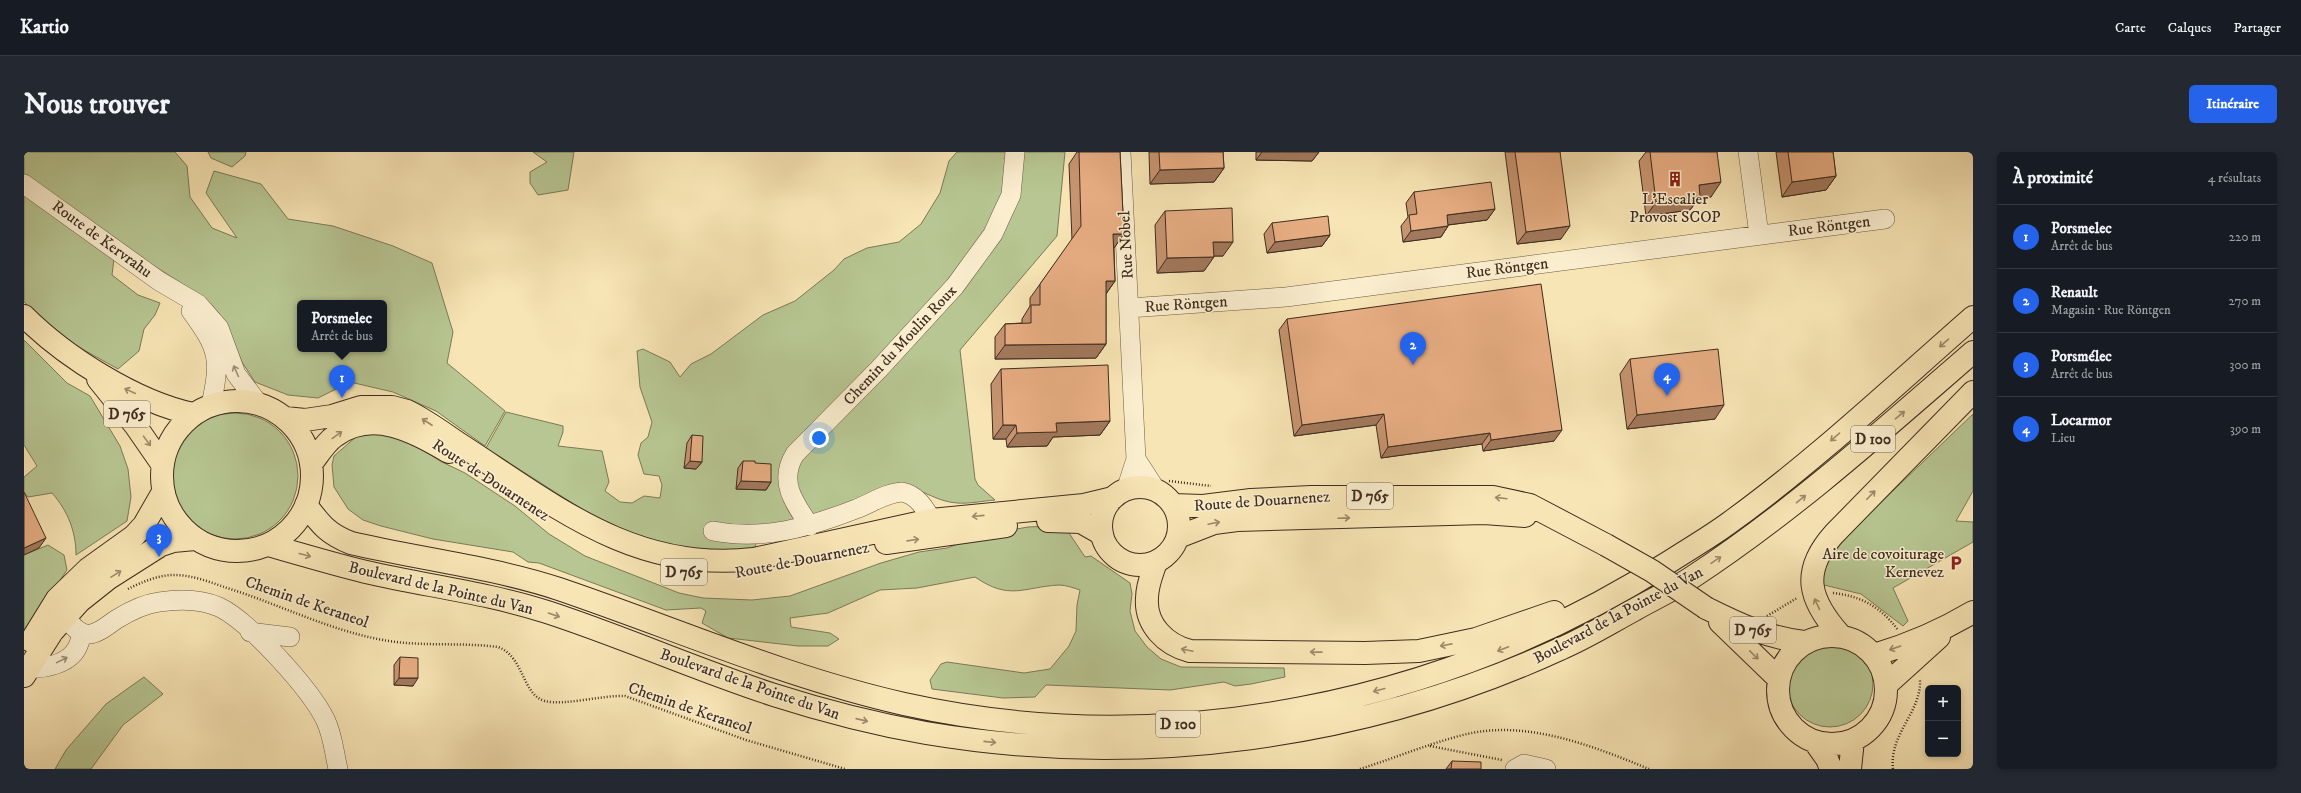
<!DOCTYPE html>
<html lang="fr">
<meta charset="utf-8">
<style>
:root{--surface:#171b24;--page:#242831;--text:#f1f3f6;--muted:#9ea1a6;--line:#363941;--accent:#2563eb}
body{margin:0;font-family:"IM FELL DW Pica",serif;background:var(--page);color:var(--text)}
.controls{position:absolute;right:12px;bottom:12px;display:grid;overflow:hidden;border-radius:6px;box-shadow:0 2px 6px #0003}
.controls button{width:36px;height:36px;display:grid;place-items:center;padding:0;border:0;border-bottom:1px solid var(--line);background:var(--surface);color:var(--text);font:20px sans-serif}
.you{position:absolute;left:795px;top:286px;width:14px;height:14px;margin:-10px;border:3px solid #fff;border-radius:50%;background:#1a73e8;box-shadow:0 0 0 6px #1a73e833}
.badge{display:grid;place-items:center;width:26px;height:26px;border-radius:50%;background:var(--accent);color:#fff;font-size:13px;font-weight:700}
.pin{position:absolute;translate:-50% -33px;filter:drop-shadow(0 1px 2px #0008)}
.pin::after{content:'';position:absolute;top:21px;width:14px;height:12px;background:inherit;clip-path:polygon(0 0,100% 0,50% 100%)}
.popup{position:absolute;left:273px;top:148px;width:90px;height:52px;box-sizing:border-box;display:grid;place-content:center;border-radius:6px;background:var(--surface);filter:drop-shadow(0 1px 3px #0005);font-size:13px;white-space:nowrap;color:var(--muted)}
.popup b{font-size:15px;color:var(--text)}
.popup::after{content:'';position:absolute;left:50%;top:100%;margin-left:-8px;border:8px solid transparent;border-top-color:var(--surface)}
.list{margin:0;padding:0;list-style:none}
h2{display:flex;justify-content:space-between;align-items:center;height:52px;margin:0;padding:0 16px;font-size:17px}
h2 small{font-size:13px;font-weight:400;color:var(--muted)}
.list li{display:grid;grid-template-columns:26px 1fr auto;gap:12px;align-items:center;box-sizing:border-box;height:64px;padding:0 16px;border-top:1px solid var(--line)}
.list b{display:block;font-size:15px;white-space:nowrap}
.list p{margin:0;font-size:13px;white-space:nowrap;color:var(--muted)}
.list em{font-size:13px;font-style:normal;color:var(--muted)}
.map{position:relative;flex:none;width:1949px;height:617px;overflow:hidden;border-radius:6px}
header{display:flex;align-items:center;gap:24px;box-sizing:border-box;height:56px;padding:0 20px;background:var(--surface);border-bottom:1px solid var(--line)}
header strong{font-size:19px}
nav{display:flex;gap:22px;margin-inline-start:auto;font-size:14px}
.intro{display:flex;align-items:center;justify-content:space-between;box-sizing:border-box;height:96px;padding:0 24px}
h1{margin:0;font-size:28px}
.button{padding:10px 18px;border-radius:6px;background:var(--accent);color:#fff;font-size:14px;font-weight:700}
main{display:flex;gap:24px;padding:0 24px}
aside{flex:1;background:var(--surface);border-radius:6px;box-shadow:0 2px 6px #0003}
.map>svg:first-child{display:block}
</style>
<header>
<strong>Kartio</strong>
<nav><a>Carte</a><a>Calques</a><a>Partager</a></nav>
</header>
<div class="intro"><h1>Nous trouver</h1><a class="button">Itinéraire</a></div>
<main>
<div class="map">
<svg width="1949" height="617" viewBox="0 0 1949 617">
<rect width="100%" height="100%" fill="#f8e5b5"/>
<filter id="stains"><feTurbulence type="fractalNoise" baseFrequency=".005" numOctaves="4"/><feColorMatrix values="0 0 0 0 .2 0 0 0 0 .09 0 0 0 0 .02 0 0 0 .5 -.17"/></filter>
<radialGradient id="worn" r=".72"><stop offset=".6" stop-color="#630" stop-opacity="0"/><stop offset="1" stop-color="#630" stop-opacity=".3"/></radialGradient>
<path fill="#b7c692" stroke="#7b7a58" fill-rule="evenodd" d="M 0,0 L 151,0 L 163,14 L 166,45 L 188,76 L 213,86 L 182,41 L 190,19 L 237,32 L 264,67 L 309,74 L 369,94 L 408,111 L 429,180 L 423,211 L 481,259 L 461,294 L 412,259 L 369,240 L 326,230 L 294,246 L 264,243 L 231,230 L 218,210 L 204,176 L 194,160 L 181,146 L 92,90 L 88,123 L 114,143 L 136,151 L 131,163 L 120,177 L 115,199 L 94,217 L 42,188 L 0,150 ZM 276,151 L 360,151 L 360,197 L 276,197 Z
M 184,0 L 222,0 L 221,4 L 208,15 L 187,6 Z
M 509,0 L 550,0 L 544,38 L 514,43 L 506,31 L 506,20 L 523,10 Z
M 933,0 L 1041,0 L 1033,84 L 936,198 L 951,327 L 954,333 L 971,348 C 959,349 945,352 933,351 C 915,350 900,339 883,334 L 737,379 L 731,395 L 709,399 L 675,400 L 627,389 L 570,365 L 462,296 L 482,260 L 531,272 L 539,274 L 539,280 L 534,294 L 578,299 L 585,330 L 581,339 L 596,350 L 608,351 L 620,344 L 636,346 L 638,333 L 635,324 L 620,322 L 614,303 L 617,291 L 624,285 L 628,270 L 616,235 L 613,199 L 619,197 L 646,210 L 656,225 L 667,212 L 687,202 L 739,163 L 771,149 L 810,118 L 820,107 L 843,96 L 875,90 L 897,72 L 916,41 L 925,9 Z
M 0,188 L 43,231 L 66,244 L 96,294 L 104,317 L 107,345 L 103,369 L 52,403 C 52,380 44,359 28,341 L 4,345 L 0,340 L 0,325 L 13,314 L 0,293 Z
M148 324a63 63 0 1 1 126 0a63 63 0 1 1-126 0Z
M 1949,262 L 1949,339 L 1932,369 L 1949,370 L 1949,390 L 1869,436 L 1884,469 L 1879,474 L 1837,442 L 1796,432 L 1803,410 L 1825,381 Z
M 349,281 L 364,282 L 395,295 L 416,309 L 441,321 L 491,354 L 525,382 L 561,404 L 655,441 L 679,446 L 728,448 L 766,444 L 857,411 L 895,400 L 923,396 L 959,383 L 1004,375 L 1028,374 L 1043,378 L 1061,405 L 1067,404 L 1106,431 L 1108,442 L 1106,459 L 1111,479 L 1123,495 L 1137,507 L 1157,515 L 1260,516 L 1261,525 L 1227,532 L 1211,534 L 1200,530 L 1146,538 L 1022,533 L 1011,545 L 979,546 L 908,537 L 906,528 L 917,512 L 923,510 L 1000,521 L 1026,517 L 1045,494 L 1052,479 L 1053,453 L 1056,438 C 1050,436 1042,433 1035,433 C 999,435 986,449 951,425 L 893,436 L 856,438 L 804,461 L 766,466 L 767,475 L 806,481 L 815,487 L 804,494 L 774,494 L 722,488 L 704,486 L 678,471 L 682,459 L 677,456 L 642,458 L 515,411 L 504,410 L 489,400 L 409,387 L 357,374 L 339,368 L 324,357 L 310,335 L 308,313 L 310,304 L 333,284 Z
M 24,393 L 40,403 L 43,418 L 0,481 L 0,403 Z
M1763 532a43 43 0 1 1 86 0a43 43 0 1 1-86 0Z
M 120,525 L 139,542 L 99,573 L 67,617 L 31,617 L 42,598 L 82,552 Z"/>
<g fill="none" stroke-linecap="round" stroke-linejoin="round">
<g stroke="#6d5b44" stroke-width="20">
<path id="minor" d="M 1097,0 L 1112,307 L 1102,338
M 1724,0 L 1735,83
M 0,32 L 135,129 L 174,152 L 195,176 L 212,222 L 234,251
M 1105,156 L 1262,145 L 1861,67
M 167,159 C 195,197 197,207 187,253
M 1112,307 L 1132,338
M 786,374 C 770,351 754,329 771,302 L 855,217 L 931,134 L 969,82 L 979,60 L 987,43 L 991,0
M 689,379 C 739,389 786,375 832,357 C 848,351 861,341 878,340 C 893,343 900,355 907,367 C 909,371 916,374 919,377
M 41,451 L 41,464 C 47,472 55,484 67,482 C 77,480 85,472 93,467 C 106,459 120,452 135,450 C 155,447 177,447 195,455 C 225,469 286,537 301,567 C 309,583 310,600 314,617
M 226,480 L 266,485
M 4,516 C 20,517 45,512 53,496 C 55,492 57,486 59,481
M 1491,617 L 1500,612 L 1522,617"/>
</g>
<g stroke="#3f2d1f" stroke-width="24">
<path id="major" d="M 0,164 C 41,205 112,250 169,262
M 74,227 L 111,273 L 138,312
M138 324a75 75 0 1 1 150 0a75 75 0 1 1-150 0Z
M 261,266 L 281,268 L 308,264 L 337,255 L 368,255 L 383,259 C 402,268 419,281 437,293 C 531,354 611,421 730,407 L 907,368 L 1060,353 L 1089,346
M 287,312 C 295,302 301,291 311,284 C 349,256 390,280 425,300
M1077 374a39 39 0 1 1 78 0a39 39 0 1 1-78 0Z
M 1149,353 L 1179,354 L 1227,348 L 1287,345 L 1469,345 L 1506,353 L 1582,393
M 1024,369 L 1057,370 L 1078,382
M 1154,385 L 1190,371 L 1213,368 L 1460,361 L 1501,364
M 862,391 L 982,374
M 1682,456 C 1714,472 1744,486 1780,490
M 1696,470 L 1754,526
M1754 538a54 54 0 1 1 108 0a54 54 0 1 1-108 0Z
M 7,489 L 33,447 L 64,417 L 110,384 L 120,373 L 139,340
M 1850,503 C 1884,493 1919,478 1949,460
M 0,524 L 28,480 L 56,449 L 85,426 L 137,393 L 149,389 L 171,387
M 1862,533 L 1915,485
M 1791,590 L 1803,607 L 1807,617
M 1826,617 L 1829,588"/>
</g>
<g stroke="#3f2d1f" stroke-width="24">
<path id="highway" d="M 282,353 C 297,373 304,382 327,391 C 396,407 468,415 535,437 C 650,476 761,525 880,552 C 1142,610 1420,553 1645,410 C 1665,397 1686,385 1705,371 C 1791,309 1869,235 1949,165
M 244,393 C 276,402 309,412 342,420 C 403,434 464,441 523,460 C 600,485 673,518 750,543 C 800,559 851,572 902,581 C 1116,617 1340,587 1536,497 C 1562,486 1586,471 1610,458 C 1629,447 1649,438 1667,426 C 1768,360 1858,279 1949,200
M 1132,410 C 1128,422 1123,433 1123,446 C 1121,473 1142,493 1166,499 L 1341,501 L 1395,499 L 1452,487 L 1530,460
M 1816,483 C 1785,448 1776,420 1810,382 L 1949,240"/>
</g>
<path stroke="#3f2d1f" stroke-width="2.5" stroke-dasharray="1 2" stroke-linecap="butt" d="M 1145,329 L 1187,334
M 104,437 C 118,430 134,423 150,423 C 168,423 186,430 203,436 C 255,452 304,478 359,488 C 397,495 436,490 474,495 C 500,504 498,543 521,549 C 540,554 578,543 601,544 L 722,588 L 821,617
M 1809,441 C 1837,444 1857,455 1874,478
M 1743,464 L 1773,446
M 1406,594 L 1478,608
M 1336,617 C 1371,606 1406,591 1443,582 C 1504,568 1569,594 1625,617
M 1869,617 C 1865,581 1898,560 1896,527"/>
<use href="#minor" stroke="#faeecf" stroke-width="19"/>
<use href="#major" stroke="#f8e5b5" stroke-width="22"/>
<use href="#highway" stroke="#f8e5b5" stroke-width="22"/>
<g stroke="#3f2d1f" stroke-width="24" stroke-linecap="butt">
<path id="major-bridge" d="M 1582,393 L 1628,419 L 1682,456"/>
</g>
<use href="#major-bridge" stroke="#f8e5b5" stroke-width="22"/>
</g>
<path fill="#c79571" stroke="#3f2d1f" d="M 1053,0 L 1096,0 L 1100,82 L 1090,96 L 1091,129 L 1082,142 L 1082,192 L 1072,206 L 971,207 L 971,185 L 981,172 L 998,171 L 998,167 L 1006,154 L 1006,146 L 1048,88 L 1045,12 Z
M 1125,0 L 1199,0 L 1200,16 L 1190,30 L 1126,32 Z
M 1232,0 L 1295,0 L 1288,9 L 1232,8 Z
M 1481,0 L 1536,0 L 1537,87 L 1493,92 Z
M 1622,0 L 1693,0 L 1687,45 L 1675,46 L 1666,58 L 1622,64 L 1615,9 Z
M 1752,0 L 1809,0 L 1812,24 L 1802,38 L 1758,45 Z
M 1390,40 L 1471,57 L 1463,68 L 1424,73 L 1424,74 L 1417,85 L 1379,90 L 1377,74 L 1384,65 L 1382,51 Z
M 1141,59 L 1199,104 L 1190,104 L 1180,119 L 1133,121 L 1131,73 Z
M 1248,71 L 1306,83 L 1298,94 L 1243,101 L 1240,82 Z
M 1263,167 L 1530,289 L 1459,299 L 1458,292 L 1357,306 L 1352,273 L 1270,284 L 1255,178 Z
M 1606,207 L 1691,267 L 1603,277 L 1596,222 Z
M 977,217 L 1086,269 L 1076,283 L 1029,285 L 1023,294 L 983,295 L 982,287 L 969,287 L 967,232 Z
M 668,283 L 678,310 L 672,317 L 660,316 L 663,291 Z
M 719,309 L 747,330 L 742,338 L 712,337 L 714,316 Z
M 376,505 L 389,534 L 370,533 L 370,513 Z
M 1428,609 L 1457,617 L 1422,617 Z"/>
<path fill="#a2795c" stroke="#3f2d1f" d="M 1238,0 L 1295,0 L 1288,9 L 1232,8 Z
M 1200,16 L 1190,30 L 1126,32 L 1136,18 Z
M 1812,24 L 1802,38 L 1758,45 L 1768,30 Z
M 1697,30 L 1687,45 L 1675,46 L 1666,58 L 1622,64 L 1632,50 L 1675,33 Z
M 1471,57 L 1463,68 L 1415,74 L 1423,63 Z
M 1424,74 L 1417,85 L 1379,90 L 1387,79 Z
M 1546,74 L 1537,87 L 1493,92 L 1502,80 Z
M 1089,82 L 1100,82 L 1090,96 L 1080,96 Z
M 1306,83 L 1298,94 L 1243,101 L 1251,90 Z
M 1189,90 L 1209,90 L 1199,104 L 1179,104 Z
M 1190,105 L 1180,119 L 1133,121 L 1143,106 Z
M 1082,129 L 1091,129 L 1081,143 Z
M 1082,192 L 1072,206 L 971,207 L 981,193 Z
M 1700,253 L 1691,267 L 1603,277 L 1613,263 Z
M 1360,262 L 1352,273 L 1270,284 L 1278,273 Z
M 1086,269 L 1076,283 L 1029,285 L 1023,294 L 983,295 L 993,281 L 1032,271 Z
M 979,273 L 992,273 L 982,287 L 969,287 Z
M 1538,278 L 1530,289 L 1459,299 L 1467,288 Z
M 1466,281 L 1458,292 L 1357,306 L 1364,295 Z
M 666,309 L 678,310 L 672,317 L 660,316 Z
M 717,329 L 747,330 L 742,338 L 712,337 Z
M 22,386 L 15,396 L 0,403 L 0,396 Z
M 375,526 L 394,526 L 389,534 L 370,533 Z"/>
<path fill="#e7ad83" stroke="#3f2d1f" d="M 1055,0 L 1096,0 L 1100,82 L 1089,82 L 1091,129 L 1082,129 L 1082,192 L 981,193 L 981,172 L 1007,171 L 1007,153 L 1016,153 L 1016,132 L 1057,74 Z
M 1135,0 L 1199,0 L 1200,16 L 1136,18 Z
M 1491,0 L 1536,0 L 1546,74 L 1502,80 Z
M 1626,0 L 1693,0 L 1697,30 L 1675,33 L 1676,44 L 1632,50 Z
M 1764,0 L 1809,0 L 1812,24 L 1768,30 Z
M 1467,30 L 1471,57 L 1423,63 L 1424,74 L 1387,79 L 1385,63 L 1393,62 L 1390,40 Z
M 1208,56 L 1209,90 L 1189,90 L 1190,105 L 1143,106 L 1141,59 Z
M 1304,64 L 1306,83 L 1251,90 L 1248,71 Z
M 1517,132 L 1538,278 L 1467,288 L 1466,281 L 1364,295 L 1360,262 L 1278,273 L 1263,167 Z
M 1694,197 L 1700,253 L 1613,263 L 1606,207 Z
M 1084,213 L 1086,269 L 1032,271 L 1033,280 L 993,281 L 992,273 L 979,273 L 977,217 Z
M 668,283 L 679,284 L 678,310 L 666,309 Z
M 719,309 L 731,309 L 731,311 L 747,312 L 747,330 L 717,329 Z
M 0,340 L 22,386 L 0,396 Z
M 376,505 L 394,506 L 394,526 L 375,526 Z
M 1428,609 L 1457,610 L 1457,617 L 1427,617 Z"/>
<defs><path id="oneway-shaft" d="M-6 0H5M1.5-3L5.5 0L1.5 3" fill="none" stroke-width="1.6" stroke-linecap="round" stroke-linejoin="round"/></defs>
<g stroke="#9c896a">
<use href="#oneway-shaft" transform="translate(1920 191) rotate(139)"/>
<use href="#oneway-shaft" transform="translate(106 239) rotate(-155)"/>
<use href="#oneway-shaft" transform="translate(1876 263) rotate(-40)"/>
<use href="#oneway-shaft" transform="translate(403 270) rotate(-147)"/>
<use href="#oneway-shaft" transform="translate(313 283) rotate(-36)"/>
<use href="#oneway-shaft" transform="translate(1811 285) rotate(139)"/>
<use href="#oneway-shaft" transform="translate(123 289) rotate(54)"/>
<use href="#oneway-shaft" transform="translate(1847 343) rotate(-46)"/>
<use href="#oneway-shaft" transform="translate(1477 346) rotate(-173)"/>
<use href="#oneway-shaft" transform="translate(1777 347) rotate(-39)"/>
<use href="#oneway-shaft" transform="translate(954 364) rotate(174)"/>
<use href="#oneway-shaft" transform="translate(1320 366) rotate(-2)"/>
<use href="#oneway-shaft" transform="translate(1190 371) rotate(-12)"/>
<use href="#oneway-shaft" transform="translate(889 388) rotate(-8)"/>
<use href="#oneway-shaft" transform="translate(281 403) rotate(15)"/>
<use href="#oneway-shaft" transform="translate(1692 408) rotate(-34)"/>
<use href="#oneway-shaft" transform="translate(92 422) rotate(-32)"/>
<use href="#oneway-shaft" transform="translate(1793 452) rotate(-115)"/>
<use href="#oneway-shaft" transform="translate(530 463) rotate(19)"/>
<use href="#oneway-shaft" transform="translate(1422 493) rotate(169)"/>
<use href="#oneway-shaft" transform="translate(1871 496) rotate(161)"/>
<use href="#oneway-shaft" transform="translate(1479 497) rotate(159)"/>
<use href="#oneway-shaft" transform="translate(1163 498) rotate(-168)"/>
<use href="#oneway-shaft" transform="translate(1292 500) rotate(-179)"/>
<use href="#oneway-shaft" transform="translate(1730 503) rotate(44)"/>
<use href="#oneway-shaft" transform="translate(1355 538) rotate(165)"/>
<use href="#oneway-shaft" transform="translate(838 568) rotate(13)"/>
<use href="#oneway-shaft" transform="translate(966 590) rotate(6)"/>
</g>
<g stroke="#9c8e77">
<use href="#oneway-shaft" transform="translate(212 219) rotate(-114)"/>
<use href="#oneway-shaft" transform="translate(38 508) rotate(-26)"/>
</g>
<defs>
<g id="building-bare" transform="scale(1.2)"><path d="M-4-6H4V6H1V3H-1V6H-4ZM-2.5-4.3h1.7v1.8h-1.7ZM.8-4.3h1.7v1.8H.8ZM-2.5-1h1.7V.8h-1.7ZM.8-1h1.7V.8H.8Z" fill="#8f2418" stroke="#faeecf" stroke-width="2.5" paint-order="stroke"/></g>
<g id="parking-bare" transform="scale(1.2)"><path d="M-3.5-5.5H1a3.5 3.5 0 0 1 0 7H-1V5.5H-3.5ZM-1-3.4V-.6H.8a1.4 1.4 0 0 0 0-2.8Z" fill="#8f2418" stroke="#faeecf" stroke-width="2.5" paint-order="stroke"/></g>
</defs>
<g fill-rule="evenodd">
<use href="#building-bare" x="1651" y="27"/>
<use href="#parking-bare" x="1932" y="411"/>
</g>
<g text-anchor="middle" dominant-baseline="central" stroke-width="3" stroke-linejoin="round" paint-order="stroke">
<g fill="#faeecf" stroke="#776754" stroke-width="1">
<rect x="80" y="249" width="46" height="26" rx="3"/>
<rect x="1827" y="274" width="44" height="26" rx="3"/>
<rect x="1323" y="331" width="46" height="26" rx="3"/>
<rect x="637" y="407" width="46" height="26" rx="3"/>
<rect x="1706" y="465" width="46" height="26" rx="3"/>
<rect x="1132" y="559" width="44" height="26" rx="3"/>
</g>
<g font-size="15" font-weight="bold" fill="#3f2d1f">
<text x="103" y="262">D 765</text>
<text x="1849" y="287">D 100</text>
<text x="1346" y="344">D 765</text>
<text x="660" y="420">D 765</text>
<text x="1729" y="478">D 765</text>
<text x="1154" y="572">D 100</text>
</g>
<g font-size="16" fill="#3f2d1f" stroke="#faeecf">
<text x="1651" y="47">L'Escalier<tspan x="1651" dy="18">Provost SCOP</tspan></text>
<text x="1920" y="402" text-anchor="end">Aire de covoiturage<tspan x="1920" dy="18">Kernevez</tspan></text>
</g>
<g font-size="16" fill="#3f2d1f" stroke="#faeecf">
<text transform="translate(1805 74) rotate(-7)">Rue Röntgen</text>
<text transform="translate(78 87) rotate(36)">Route de Kervrahu</text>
<text transform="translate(1102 93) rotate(-93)">Rue Nobel</text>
<text transform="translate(1483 116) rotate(-7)">Rue Röntgen</text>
<text transform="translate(1162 152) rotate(-4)">Rue Röntgen</text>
<text transform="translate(876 193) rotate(-47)">Chemin du Moulin Roux</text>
<text transform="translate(467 328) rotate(33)">Route de Douarnenez</text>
<text transform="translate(1238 349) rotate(-4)">Route de Douarnenez</text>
<text transform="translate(778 408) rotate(-11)">Route de Douarnenez</text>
<text transform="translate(417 436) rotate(13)">Boulevard de la Pointe du Van</text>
<text transform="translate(283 450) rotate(19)">Chemin de Keraneol</text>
<text transform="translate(1594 463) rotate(-28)">Boulevard de la Pointe du Van</text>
<text transform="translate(726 532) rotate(19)">Boulevard de la Pointe du Van</text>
<text transform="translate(666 556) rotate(19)">Chemin de Keraneol</text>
</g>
</g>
<rect width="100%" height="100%" filter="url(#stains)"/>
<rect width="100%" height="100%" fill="url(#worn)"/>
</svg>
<div class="controls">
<button>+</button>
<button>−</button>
</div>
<div class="you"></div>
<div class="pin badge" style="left:318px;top:246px">1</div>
<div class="popup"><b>Porsmelec</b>Arrêt de bus</div>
<div class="pin badge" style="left:1389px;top:213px">2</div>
<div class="pin badge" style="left:135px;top:405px">3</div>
<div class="pin badge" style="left:1643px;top:244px">4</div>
</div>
<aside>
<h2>À proximité<small>4 résultats</small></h2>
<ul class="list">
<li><span class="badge">1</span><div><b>Porsmelec</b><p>Arrêt de bus</p></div><em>220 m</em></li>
<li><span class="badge">2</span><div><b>Renault</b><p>Magasin · Rue Röntgen</p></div><em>270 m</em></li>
<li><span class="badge">3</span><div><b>Porsmélec</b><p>Arrêt de bus</p></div><em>300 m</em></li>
<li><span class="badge">4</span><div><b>Locarmor</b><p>Lieu</p></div><em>390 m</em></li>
</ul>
</aside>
</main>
